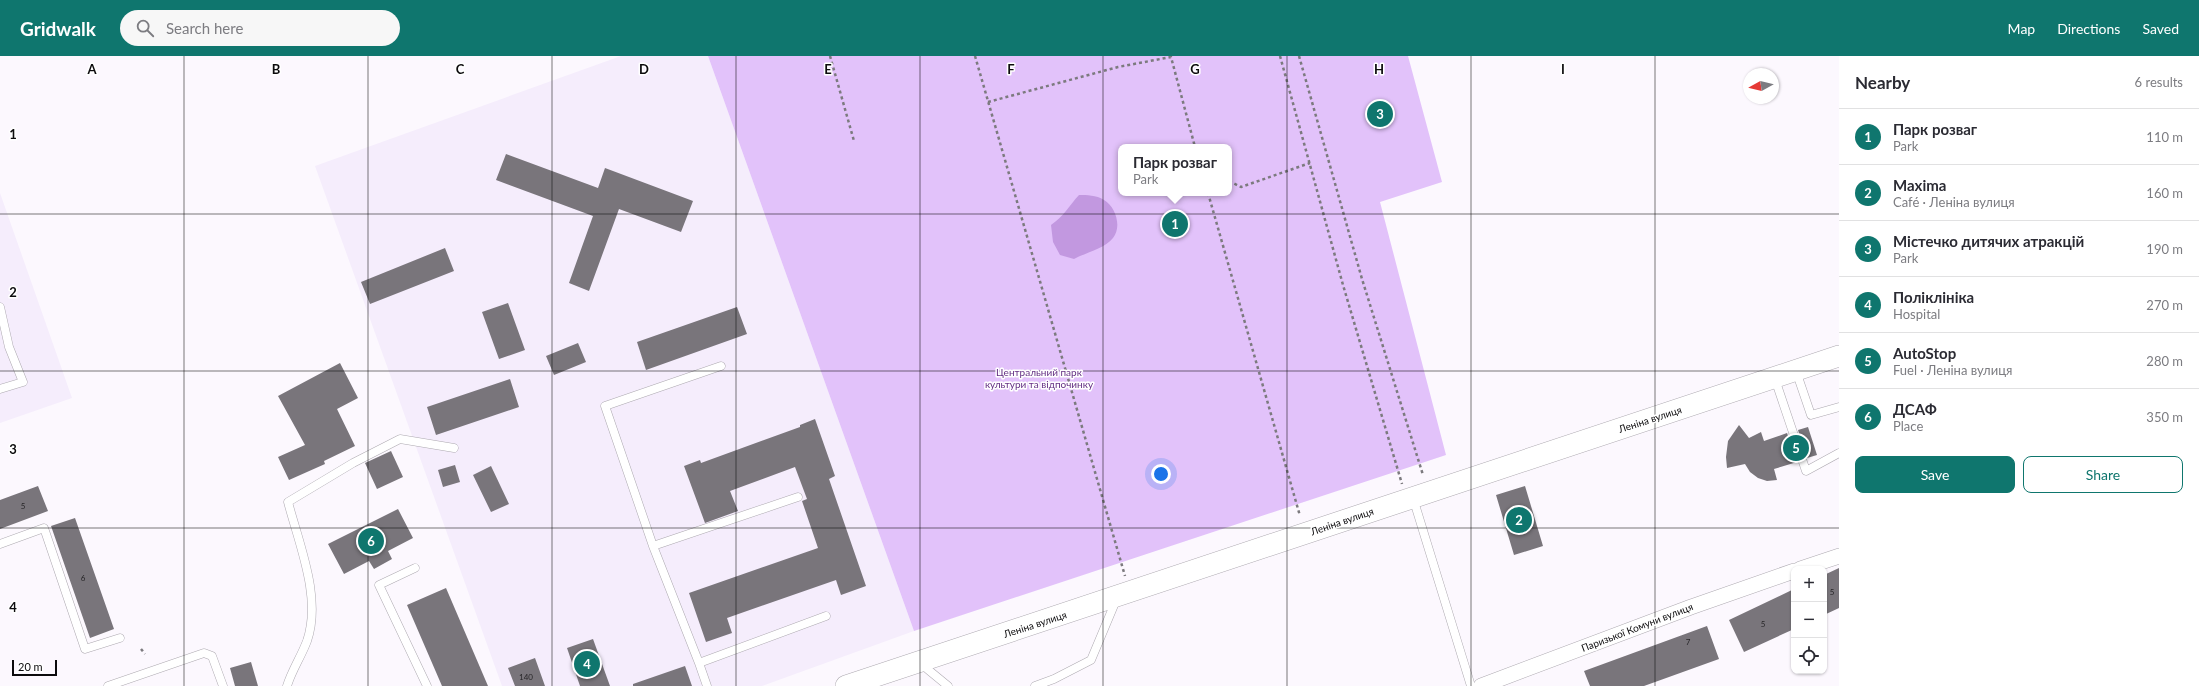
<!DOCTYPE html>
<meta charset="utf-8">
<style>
:root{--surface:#fff;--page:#f7f7f7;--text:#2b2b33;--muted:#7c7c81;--line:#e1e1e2;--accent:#0f766e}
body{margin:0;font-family:Lato,sans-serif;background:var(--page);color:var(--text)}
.controls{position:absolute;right:12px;bottom:12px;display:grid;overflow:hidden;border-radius:8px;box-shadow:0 1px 3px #0004}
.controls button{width:36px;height:36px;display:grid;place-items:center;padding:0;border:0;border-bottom:1px solid var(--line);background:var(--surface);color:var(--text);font:20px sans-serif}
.compass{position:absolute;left:1743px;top:12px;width:36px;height:36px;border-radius:50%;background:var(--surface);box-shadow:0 1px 3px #0004;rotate:262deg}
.scale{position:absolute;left:12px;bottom:10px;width:45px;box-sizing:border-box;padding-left:4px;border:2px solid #0c0b0d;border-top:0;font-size:11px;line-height:14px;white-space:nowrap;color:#0c0b0d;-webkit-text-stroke:3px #fff;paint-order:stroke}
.you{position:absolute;left:1161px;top:418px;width:14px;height:14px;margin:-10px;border:3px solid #fff;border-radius:50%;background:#1a73e8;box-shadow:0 0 0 6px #1a73e833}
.badge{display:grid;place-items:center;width:26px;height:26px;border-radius:50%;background:var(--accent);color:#fff;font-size:13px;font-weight:700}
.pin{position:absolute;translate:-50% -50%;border:2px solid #fff;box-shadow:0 1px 4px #0006}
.popup{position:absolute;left:1118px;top:88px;width:114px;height:52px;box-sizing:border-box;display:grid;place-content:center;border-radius:8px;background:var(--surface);filter:drop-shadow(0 1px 3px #0005);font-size:13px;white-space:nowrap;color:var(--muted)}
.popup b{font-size:15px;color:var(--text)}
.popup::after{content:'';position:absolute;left:50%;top:100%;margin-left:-8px;border:8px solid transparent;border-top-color:var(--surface)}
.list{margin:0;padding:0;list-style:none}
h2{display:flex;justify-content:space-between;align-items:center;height:52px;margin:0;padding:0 16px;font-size:17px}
h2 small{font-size:13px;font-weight:400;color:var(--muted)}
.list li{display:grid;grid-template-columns:26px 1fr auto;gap:12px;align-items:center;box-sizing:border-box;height:56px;padding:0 16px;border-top:1px solid var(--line)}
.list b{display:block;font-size:15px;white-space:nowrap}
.list p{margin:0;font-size:13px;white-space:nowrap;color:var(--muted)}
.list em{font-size:13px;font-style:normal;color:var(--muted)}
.actions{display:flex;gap:8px;padding:12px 16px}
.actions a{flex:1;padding:9px 0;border:1px solid var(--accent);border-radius:8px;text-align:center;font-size:14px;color:var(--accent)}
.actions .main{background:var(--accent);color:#fff}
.icon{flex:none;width:22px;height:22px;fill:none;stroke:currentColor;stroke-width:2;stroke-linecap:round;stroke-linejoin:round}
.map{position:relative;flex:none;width:1839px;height:630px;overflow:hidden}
header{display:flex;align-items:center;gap:24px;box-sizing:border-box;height:56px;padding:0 20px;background:var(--accent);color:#fff}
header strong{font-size:19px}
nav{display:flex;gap:22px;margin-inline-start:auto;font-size:14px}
.search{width:280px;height:36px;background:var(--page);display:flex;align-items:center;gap:10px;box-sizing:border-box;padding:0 14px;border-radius:22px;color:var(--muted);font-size:15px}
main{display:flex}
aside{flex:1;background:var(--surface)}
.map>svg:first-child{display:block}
</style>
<header>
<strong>Gridwalk</strong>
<div class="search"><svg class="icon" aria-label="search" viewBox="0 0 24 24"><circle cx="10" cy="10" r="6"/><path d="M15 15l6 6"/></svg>Search here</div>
<nav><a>Map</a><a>Directions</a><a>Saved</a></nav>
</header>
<main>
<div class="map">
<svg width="1839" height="630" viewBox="0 0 1839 630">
<rect width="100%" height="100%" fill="#fcf8fe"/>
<path fill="#f5edfc" d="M 621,0 L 708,0 L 914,575 L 762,630 L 502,630 L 315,110 Z
M 0,137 L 72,342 L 0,367 Z"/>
<path fill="#e2c2fa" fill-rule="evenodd" d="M 708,0 L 1408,0 L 1442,126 L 1380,146 L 1446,399 L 914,575 ZM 1121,91 L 1229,91 L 1229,137 L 1121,137 Z"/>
<path fill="#c298e0" d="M 1079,139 C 1087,139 1096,139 1104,144 C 1116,151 1122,171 1113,182 C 1104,193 1087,196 1074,203 L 1060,199 L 1053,186 L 1051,169 C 1063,161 1069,150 1079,139 Z"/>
<path fill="#79757b" d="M 506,98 L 598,132 L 605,112 L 693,145 L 681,176 L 619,153 L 589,235 L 569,227 L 593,160 L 496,124 Z
M 445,192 L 454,215 L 370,248 L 361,226 Z
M 508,247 L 525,294 L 499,303 L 482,256 Z
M 737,251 L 747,278 L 646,314 L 637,286 Z
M 578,287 L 586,306 L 554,319 L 546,300 Z
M 340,307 L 358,342 L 337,353 L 355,390 L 324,405 L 325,408 L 289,424 L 278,401 L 305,389 L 278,340 Z
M 510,323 L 519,351 L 436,379 L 427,351 Z
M 815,363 L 835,420 L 829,423 L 866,530 L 841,539 L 836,524 L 727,562 L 732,577 L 706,586 L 689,537 L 818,492 L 802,445 L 807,443 L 795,411 L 730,435 L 738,455 L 705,467 L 684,410 L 700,404 L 701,407 L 800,371 L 800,369 Z
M 1739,369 L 1749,382 L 1761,376 L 1764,385 L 1787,377 L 1797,406 L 1774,413 L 1777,424 L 1767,425 L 1758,422 L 1750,416 L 1745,408 L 1727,412 L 1726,401 L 1728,385 Z
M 1808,371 L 1817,399 L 1807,402 L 1798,374 Z
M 391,395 L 403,421 L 377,433 L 365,407 Z
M 455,409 L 460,426 L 443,431 L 438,414 Z
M 491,410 L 509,448 L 491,456 L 473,419 Z
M 38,430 L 48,455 L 0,473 L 0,444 Z
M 1525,430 L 1543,490 L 1514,499 L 1496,439 Z
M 398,453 L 413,482 L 388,495 L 392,503 L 374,513 L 369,505 L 344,518 L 328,488 Z
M 75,462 L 114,573 L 90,582 L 51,470 Z
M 1839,512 L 1839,552 L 1824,559 L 1824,519 Z
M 446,532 L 488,630 L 442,630 L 407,549 Z
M 1794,533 L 1794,573 L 1744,596 L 1729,564 Z
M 1707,570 L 1719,603 L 1644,630 L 1590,630 L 1584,615 Z
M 593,583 L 610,630 L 580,630 L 567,592 Z
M 535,602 L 545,630 L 515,630 L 508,612 Z
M 251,606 L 258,630 L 235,630 L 230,612 Z
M 685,610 L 692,630 L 633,630 L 633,628 Z"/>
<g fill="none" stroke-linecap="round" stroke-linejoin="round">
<g stroke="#ada9b0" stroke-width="9">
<path id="lane" d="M 0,251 L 9,291 L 23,326 L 0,333
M 1796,315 L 1811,359 L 1839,351
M 1775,323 L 1806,415 L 1839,397
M 1413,442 L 1471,630
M 0,488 L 44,472 L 85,593 L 120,582
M 653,490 L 605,350 L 721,310
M 415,512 L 379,529 L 427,630
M 699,607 L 653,490 L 798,441
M 920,607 L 948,630
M 108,630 L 204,597 L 212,600 L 223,630
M 287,630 C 292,614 301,601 307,585 C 322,542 299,488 288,446 L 353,407 L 400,383 L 454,392
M 707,630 L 699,607 L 826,560
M 1035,630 L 1054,623 L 1091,604 L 1117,542"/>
</g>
<g stroke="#ada9b0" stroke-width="16">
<path id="street" d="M 1800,513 L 1839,500
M 1481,630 L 1691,551 L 1794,515"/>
</g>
<g stroke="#ada9b0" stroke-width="22">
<path id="secondary" d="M 846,630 L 1839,300"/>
</g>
<path stroke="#7c7a7e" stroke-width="2.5" stroke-dasharray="3 3" stroke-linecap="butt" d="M 830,0 L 854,85
M 975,0 L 1125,520
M 1280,0 L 1343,229 L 1402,428
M 1299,0 L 1362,223 L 1423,419
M 988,46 L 1118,11 L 1171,1 L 1195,91
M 1229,125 L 1241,131 L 1310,107
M 1208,137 L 1300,460
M 141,593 L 145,598"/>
<use href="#lane" stroke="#fff" stroke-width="8"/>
<use href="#street" stroke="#fff" stroke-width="15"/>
<use href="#secondary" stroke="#fff" stroke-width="21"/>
</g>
<path fill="none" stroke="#0c0b0d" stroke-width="1" stroke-opacity="0.55" d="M 184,0 L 184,630M 368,0 L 368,630M 552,0 L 552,630M 736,0 L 736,630M 920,0 L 920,630M 1103,0 L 1103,630M 1287,0 L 1287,630M 1471,0 L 1471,630M 1655,0 L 1655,630M 0,158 L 1839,158M 0,315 L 1839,315M 0,472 L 1839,472"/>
<g text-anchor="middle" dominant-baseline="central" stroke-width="3" stroke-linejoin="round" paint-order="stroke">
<g font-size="8" fill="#272628">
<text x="23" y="450">5</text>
<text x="83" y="522">6</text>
<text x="1832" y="536">5</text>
<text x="1763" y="568">5</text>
<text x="1688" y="586">7</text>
<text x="526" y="621">140</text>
</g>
<g font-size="10" fill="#643084" stroke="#fff">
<text x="1039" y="316">Центральний парк<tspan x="1039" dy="12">культури та відпочинку</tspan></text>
</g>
<g font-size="10" fill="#0c0b0d" stroke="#fff">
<text transform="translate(1650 363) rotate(-18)">Леніна вулиця</text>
<text transform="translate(1342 465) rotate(-19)">Леніна вулиця</text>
<text transform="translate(1035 568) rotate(-18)">Леніна вулиця</text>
<text transform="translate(1637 571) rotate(-21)">Паризької Комуни вулиця</text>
</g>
</g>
<g font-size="13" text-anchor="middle" font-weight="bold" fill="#0c0b0d" stroke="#fff" stroke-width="3" stroke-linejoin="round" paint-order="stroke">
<text x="92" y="18">A</text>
<text x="276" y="18">B</text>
<text x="460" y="18">C</text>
<text x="644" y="18">D</text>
<text x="828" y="18">E</text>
<text x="1011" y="18">F</text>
<text x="1195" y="18">G</text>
<text x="1379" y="18">H</text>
<text x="1563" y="18">I</text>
<text x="13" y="83">1</text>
<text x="13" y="241">2</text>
<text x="13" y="398">3</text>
<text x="13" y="556">4</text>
</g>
</svg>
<div class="controls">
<button>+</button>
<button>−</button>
<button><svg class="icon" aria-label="locate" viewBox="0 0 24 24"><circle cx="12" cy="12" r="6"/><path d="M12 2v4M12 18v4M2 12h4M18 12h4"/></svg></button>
</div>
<svg class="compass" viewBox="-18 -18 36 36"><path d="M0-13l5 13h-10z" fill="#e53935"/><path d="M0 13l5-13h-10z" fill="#7c7c81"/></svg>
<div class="scale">20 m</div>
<div class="you"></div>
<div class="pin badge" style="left:1175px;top:168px">1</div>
<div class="popup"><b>Парк розваг</b>Park</div>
<div class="pin badge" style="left:1519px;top:464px">2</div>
<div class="pin badge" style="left:1380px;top:58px">3</div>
<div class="pin badge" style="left:587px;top:608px">4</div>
<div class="pin badge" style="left:1796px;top:392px">5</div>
<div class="pin badge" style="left:371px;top:485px">6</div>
</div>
<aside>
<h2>Nearby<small>6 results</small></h2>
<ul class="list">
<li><span class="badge">1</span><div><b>Парк розваг</b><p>Park</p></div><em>110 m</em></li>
<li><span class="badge">2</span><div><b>Maxima</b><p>Café · Леніна вулиця</p></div><em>160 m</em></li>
<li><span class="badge">3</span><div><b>Містечко дитячих атракцій</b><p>Park</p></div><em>190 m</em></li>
<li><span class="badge">4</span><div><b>Поліклініка</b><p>Hospital</p></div><em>270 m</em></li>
<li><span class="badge">5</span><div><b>AutoStop</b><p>Fuel · Леніна вулиця</p></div><em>280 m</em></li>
<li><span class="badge">6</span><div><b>ДСАФ</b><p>Place</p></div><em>350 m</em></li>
</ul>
<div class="actions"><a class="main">Save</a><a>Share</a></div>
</aside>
</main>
